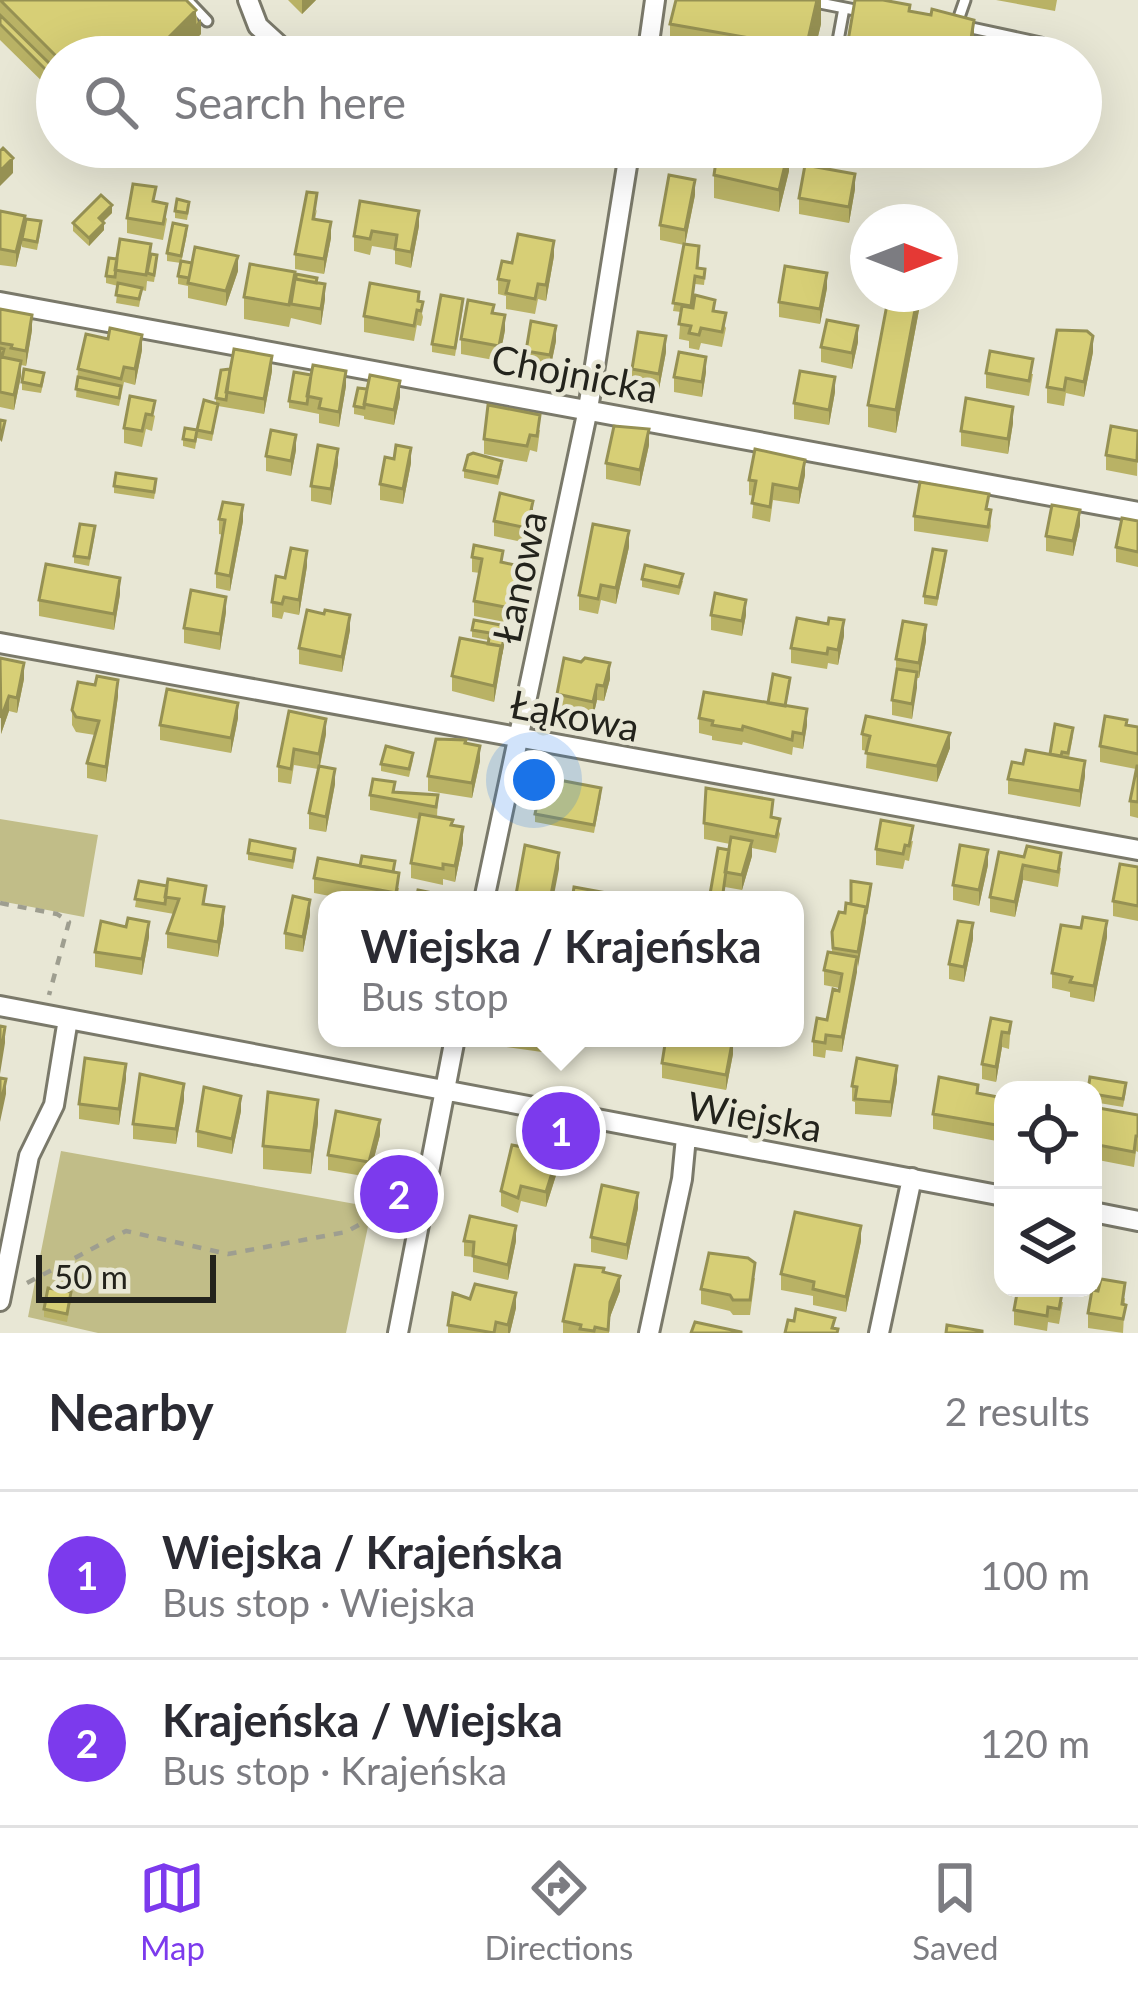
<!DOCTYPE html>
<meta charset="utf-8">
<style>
:root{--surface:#fff;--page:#f7f7f7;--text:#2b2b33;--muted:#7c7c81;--line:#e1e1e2;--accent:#7c3aed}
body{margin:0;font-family:Lato,sans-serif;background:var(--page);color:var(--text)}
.controls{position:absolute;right:36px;bottom:36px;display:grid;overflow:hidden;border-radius:24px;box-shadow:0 12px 48px #0002}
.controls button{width:108px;height:108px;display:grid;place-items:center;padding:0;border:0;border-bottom:3px solid var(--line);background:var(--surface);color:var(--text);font:60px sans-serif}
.compass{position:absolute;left:850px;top:204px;width:108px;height:108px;border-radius:50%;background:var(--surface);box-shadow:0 12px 48px #0002;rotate:90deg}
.scale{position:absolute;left:36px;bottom:30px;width:180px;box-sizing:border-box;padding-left:12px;border:6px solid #23231c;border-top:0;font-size:33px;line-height:42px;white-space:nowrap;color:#23231c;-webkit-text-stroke:9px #e8e7d5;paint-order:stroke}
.you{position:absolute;left:534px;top:780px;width:42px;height:42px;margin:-30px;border:9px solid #fff;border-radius:50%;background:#1a73e8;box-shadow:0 0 0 18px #1a73e833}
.badge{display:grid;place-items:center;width:78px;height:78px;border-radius:50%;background:var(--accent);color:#fff;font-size:39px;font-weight:700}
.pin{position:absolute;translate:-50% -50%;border:6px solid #fff;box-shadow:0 3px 12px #0006}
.popup{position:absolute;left:318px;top:891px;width:486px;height:156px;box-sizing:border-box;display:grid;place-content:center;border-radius:24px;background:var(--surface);filter:drop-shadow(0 3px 9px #0005);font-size:39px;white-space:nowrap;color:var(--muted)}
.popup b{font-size:45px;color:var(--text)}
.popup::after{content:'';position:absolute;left:50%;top:100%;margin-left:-24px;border:24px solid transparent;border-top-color:var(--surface)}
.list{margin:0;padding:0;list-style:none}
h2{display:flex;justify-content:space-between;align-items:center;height:156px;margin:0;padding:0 48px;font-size:51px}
h2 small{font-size:39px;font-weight:400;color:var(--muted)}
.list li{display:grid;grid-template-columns:78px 1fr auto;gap:36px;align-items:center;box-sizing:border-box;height:168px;padding:0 48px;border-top:3px solid var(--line)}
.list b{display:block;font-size:45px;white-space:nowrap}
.list p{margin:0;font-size:39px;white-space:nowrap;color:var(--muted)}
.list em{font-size:39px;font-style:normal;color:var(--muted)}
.icon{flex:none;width:66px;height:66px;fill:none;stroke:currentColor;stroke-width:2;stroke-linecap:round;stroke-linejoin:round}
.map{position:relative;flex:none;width:1138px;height:1333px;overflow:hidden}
.search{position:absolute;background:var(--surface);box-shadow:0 12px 48px #0002;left:36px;right:36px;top:36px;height:132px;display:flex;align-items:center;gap:30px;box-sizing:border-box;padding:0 42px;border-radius:66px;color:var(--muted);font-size:45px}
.sheet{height:492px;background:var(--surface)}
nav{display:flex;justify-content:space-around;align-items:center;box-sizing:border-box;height:168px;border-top:3px solid var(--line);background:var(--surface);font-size:33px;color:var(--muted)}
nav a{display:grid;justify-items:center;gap:6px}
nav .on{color:var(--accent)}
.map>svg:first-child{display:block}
</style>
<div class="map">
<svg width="1138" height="1333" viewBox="0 0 1138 1333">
<rect width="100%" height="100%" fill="#e8e7d5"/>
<path fill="#c1bd88" d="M 0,819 L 98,835 L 84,917 L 0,901 Z
M 61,1151 L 372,1207 L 346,1333 L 98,1333 L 28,1317 Z"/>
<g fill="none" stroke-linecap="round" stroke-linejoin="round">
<g stroke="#7a796a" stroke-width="15">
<path id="lane" d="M 187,0 L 207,21
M 805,0 L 865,12
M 957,23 L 965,0
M 967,27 L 1041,43 L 1038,57
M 835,57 L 844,8"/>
</g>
<g stroke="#7a796a" stroke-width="24">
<path id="street" d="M 248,0 L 258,26 L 292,57
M 647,57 L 655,0
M 0,302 L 1138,512
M 0,643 L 1138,850
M 484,900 L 588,409 L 630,147
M 0,1006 L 1003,1196
M 1093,1212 L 1138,1221
M 0,1301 L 29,1156 L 54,1105 L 68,1019
M 398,1333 L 455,1038
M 649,1333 L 682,1179 L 686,1137
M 879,1333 L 912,1178"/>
</g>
<path stroke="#9e9e90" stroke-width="4.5" stroke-dasharray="9 9" stroke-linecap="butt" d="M 875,147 L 895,151
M 0,903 L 57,914 L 69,922 L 49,995
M 27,1283 L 126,1231 L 228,1254 L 346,1232 L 393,1206"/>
<use href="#lane" stroke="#fff" stroke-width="9"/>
<use href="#street" stroke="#fff" stroke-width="18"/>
</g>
<path fill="#b9b265" d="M 0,0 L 196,14 L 201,34 L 178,57 L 57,57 L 57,96 L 0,40 Z
M 288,0 L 316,0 L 302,14 Z
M 821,0 L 821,24 L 813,57 L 670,57 L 670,24 Z
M 996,0 L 1057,0 L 1055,11 Z
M 910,12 L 974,57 L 847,57 L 847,47 Z
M 230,147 L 266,147 L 248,165 Z
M 332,147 L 361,147 L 360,151 Z
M 789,171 L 779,212 L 714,198 L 714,175 Z
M 855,189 L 849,223 L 799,214 L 799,198 Z
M 695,195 L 685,244 L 697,268 L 705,276 L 704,285 L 695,284 L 691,308 L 715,311 L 726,328 L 722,347 L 701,343 L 699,350 L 689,348 L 689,341 L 679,339 L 681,312 L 673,311 L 684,245 L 660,240 L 660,225 Z
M 360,201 L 419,226 L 411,268 L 395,264 L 395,250 L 372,246 L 370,255 L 354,251 L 354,236 Z
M 156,202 L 167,219 L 163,240 L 127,233 L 127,218 Z
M 189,209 L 187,220 L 175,218 L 175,211 Z
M 317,209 L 315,220 L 331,238 L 324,274 L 295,269 L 295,254 Z
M 0,211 L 41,229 L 37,250 L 22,247 L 22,243 L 16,267 L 0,265 Z
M 112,213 L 103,222 L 104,230 L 89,246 L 73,231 L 73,223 Z
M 187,234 L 181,263 L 167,261 L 167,253 Z
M 151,254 L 157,263 L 154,282 L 147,281 L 146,291 L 142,290 L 139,307 L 116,303 L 118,286 L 106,283 L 106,276 L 117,259 Z
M 554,256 L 546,301 L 538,299 L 535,314 L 506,309 L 506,296 L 498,294 L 498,279 L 512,263 Z
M 238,271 L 226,306 L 188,298 L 188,286 L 178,284 L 178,276 Z
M 295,279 L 317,283 L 325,299 L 321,325 L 291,318 L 289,327 L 244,319 L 244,297 Z
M 827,288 L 820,324 L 779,317 L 779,302 Z
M 922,294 L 896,433 L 868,427 L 868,405 Z
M 419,302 L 423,317 L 421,326 L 417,325 L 414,341 L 364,332 L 364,316 Z
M 463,307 L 455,356 L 432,352 L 432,344 Z
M 0,309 L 32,330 L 26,366 L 21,365 L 21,376 L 14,410 L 0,407 Z
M 494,313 L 505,330 L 499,361 L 461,354 L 461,339 Z
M 556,341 L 550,370 L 526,366 L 526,351 Z
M 858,342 L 852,369 L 821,362 L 821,347 Z
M 142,350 L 135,385 L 124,382 L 119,406 L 76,397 L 78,369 Z
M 666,352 L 659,389 L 632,384 L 632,369 Z
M 1093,352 L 1084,397 L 1066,393 L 1064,406 L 1047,403 L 1047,387 Z
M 272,371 L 264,414 L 218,406 L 212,441 L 197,438 L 197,430 L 216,403 L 216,398 Z
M 706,372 L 702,397 L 674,392 L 674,377 Z
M 986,373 L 1033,374 L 1029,396 L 986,388 Z
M 44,380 L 41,393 L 22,390 L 22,382 Z
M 346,386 L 339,427 L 319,423 L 319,414 L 289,408 L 289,401 Z
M 835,392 L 829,425 L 794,419 L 794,403 Z
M 130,396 L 155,416 L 152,431 L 146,429 L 142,447 L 124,443 L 124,428 Z
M 400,397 L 394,425 L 364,419 L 364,416 L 354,414 L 354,406 Z
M 1013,423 L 1008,454 L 961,446 L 961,431 Z
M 540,430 L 537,452 L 530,450 L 527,462 L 484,454 L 484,439 Z
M 1138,431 L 1137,476 L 1106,470 L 1106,455 Z
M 197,438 L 195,449 L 183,446 L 183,439 Z
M 649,445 L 640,486 L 606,479 L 606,463 Z
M 296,450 L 291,476 L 266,471 L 266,456 Z
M 411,463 L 403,504 L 380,500 L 380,484 Z
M 338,464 L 331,505 L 311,501 L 311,486 Z
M 502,469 L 498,485 L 464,478 L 464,470 Z
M 805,475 L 799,504 L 773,500 L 770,522 L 752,518 L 754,496 L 749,495 L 749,480 Z
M 114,486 L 156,487 L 154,499 L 114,493 Z
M 989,510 L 991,526 L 988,542 L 914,531 L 914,516 Z
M 533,516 L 527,543 L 494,536 L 494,521 Z
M 219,519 L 243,521 L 230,591 L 216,588 L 216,573 L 223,535 L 219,534 Z
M 1138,521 L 1138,567 L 1116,562 L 1116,547 Z
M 1080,525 L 1073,556 L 1046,551 L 1046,536 Z
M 95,534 L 89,566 L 74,563 L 74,556 Z
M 629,547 L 616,604 L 601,600 L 598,614 L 579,610 L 579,595 Z
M 472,557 L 503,562 L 519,581 L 510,623 L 474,616 L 474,601 L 480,573 L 472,572 Z
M 946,559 L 937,606 L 924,604 L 924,596 Z
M 307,566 L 299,615 L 284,612 L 282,619 L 272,617 L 272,602 L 285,578 Z
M 642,579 L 683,581 L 679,595 L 642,587 Z
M 120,594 L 114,630 L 39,616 L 39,600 Z
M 226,612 L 220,650 L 184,643 L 184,628 Z
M 711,615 L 746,615 L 742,636 L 711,630 Z
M 350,630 L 342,672 L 299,664 L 299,648 Z
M 472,630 L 506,633 L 494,702 L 452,691 L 452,676 L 488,644 L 488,640 L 472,637 Z
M 844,636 L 838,665 L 828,663 L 827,669 L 791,663 L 791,648 Z
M 926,641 L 919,678 L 917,678 L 912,719 L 892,715 L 892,700 L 896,674 L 896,659 Z
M 0,658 L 24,679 L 17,713 L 9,711 L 1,734 Z
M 610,679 L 604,701 L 597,700 L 593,717 L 557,709 L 557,694 Z
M 790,685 L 786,706 L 807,725 L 803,749 L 793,747 L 792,755 L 743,742 L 742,745 L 712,740 L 712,736 L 699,733 L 699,718 L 768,703 Z
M 118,696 L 106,782 L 87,778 L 87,763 L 95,735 L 76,732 L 72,725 L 72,710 Z
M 289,711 L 326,734 L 320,766 L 335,784 L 326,832 L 309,829 L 309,813 L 318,769 L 294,765 L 291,784 L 278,782 L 278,766 Z
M 238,718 L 231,753 L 160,740 L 160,725 Z
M 1127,725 L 1138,727 L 1138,818 L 1130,816 L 1130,801 L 1136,769 L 1100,762 L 1100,746 Z
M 862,734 L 950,748 L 937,782 L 866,768 L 867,751 L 862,750 Z
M 1073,736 L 1069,758 L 1085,776 L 1080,807 L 1008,794 L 1008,779 L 1023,764 L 1050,754 Z
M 466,743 L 480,761 L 472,798 L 428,791 L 428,776 Z
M 413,760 L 409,777 L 381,771 L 381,764 Z
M 370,795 L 438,795 L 437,817 L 453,825 L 463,843 L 455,882 L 443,879 L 443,885 L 411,878 L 411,863 L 419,819 L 370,810 Z
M 601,796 L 594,833 L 535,822 L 535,814 Z
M 773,817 L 780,834 L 776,853 L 752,848 L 752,856 L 742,890 L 725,887 L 709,900 L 730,844 L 704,839 L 704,823 Z
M 913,841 L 909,861 L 905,860 L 903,869 L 876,865 L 876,849 Z
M 999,852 L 1061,868 L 1058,887 L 1023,880 L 1015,917 L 990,912 L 990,897 Z
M 248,853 L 295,857 L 293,869 L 248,860 Z
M 988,865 L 979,906 L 953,900 L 953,885 Z
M 1138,867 L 1138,921 L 1113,916 L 1113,901 Z
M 314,878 L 399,888 L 397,900 L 351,900 L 314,893 Z
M 139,881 L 205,904 L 224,923 L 218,957 L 167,948 L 167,933 L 174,914 L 135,907 Z
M 871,892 L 842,1052 L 826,1050 L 825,1058 L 813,1056 L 813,1041 L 827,1020 L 839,988 L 824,985 L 824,970 L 832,953 L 832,932 L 851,904 Z
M 310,915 L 303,952 L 285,949 L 285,933 Z
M 149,937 L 142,975 L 95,967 L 95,952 Z
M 1107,937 L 1094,1002 L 1070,997 L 1070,992 L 1052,988 L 1052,973 Z
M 973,939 L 964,982 L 949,979 L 949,964 Z
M 327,972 L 327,1014 L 322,1013 L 322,998 Z
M 991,1018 L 1011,1022 L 1009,1049 L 1002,1047 L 996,1082 L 982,1079 L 982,1064 Z
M 477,1038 L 545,1038 L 542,1052 L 477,1043 Z
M 733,1054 L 726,1090 L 662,1078 L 662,1063 Z
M 126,1079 L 119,1125 L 79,1119 L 79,1104 Z
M 897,1081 L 891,1117 L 855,1114 L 855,1102 L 852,1101 L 852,1086 Z
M 1093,1090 L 1126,1091 L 1123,1107 L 1093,1102 Z
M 978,1093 L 1003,1098 L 1002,1142 L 933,1129 L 933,1114 Z
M 184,1100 L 176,1144 L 133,1139 L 133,1124 Z
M 1093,1107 L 1138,1115 L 1138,1152 L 1136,1151 L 1134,1167 L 1093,1159 Z
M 241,1111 L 232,1154 L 197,1147 L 197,1131 Z
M 318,1123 L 311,1174 L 263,1169 L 263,1146 Z
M 380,1135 L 369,1177 L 328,1170 L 328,1155 Z
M 558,1169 L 546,1207 L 521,1201 L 518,1213 L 501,1206 L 501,1191 Z
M 638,1208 L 627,1260 L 591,1252 L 591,1237 Z
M 464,1241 L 516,1241 L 508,1280 L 473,1272 L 473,1257 L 464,1256 Z
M 861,1241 L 846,1312 L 813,1305 L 813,1296 L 781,1290 L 781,1274 Z
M 604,1272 L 620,1291 L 610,1317 L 609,1333 L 563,1333 L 563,1321 Z
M 755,1278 L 750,1315 L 733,1315 L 730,1311 L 701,1304 L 701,1289 Z
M 1125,1298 L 1123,1333 L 1088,1328 L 1088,1313 Z
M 470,1299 L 516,1308 L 510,1333 L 448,1333 L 448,1325 Z
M 71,1300 L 67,1322 L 44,1317 L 44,1309 Z
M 1063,1302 L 1059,1324 L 1048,1322 L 1047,1331 L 1014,1325 L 1014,1310 Z"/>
<path fill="#969153" d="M 302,0 L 316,0 L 302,14 Z
M 817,0 L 821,0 L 821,24 L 813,57 L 806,57 L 806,48 Z
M 196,10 L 196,24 L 201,19 L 201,34 L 178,57 L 149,57 Z
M 974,20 L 974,57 L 968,57 Z
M 250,147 L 266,147 L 248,165 L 248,150 Z
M 789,148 L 789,171 L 779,212 L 779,190 Z
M 13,158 L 13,173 L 0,186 L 0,171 Z
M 855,174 L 855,189 L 849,223 L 849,207 Z
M 695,180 L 695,195 L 685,245 L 685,230 Z
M 112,205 L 112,213 L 99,225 L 99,218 Z
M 419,211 L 419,226 L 411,268 L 411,252 Z
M 25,216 L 25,231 L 16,267 L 16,252 Z
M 331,222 L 331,238 L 324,274 L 324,259 Z
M 104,223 L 104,230 L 89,246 L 89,238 Z
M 554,241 L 554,256 L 546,301 L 546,285 Z
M 238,256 L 238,271 L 226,306 L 226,291 Z
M 827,273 L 827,288 L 820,324 L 820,309 Z
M 325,284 L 325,299 L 321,325 L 321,309 Z
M 918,294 L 922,294 L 896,433 L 896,410 Z
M 32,315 L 32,330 L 26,366 L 26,351 Z
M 505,315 L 505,330 L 499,361 L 499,346 Z
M 556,326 L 556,341 L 550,370 L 550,355 Z
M 858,326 L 858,342 L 852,369 L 852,353 Z
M 142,335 L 142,350 L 135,385 L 135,369 Z
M 666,336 L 666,352 L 659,389 L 659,374 Z
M 1093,336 L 1093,352 L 1084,397 L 1084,382 Z
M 272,356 L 272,371 L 264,414 L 264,399 Z
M 706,357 L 706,372 L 702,397 L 702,382 Z
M 21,361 L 21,376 L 14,410 L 14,395 Z
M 346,371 L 346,386 L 339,427 L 339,412 Z
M 835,377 L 835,392 L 829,425 L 829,410 Z
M 400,381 L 400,397 L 394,425 L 394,410 Z
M 1013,407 L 1013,423 L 1008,454 L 1008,439 Z
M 649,429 L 649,445 L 640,486 L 640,470 Z
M 296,435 L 296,450 L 291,476 L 291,461 Z
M 411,448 L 411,463 L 403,504 L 403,489 Z
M 338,449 L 338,464 L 331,505 L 331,489 Z
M 805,460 L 805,475 L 799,504 L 799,489 Z
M 533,501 L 533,516 L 527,543 L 527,528 Z
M 243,505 L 243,521 L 230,591 L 230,576 Z
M 1080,510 L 1080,525 L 1073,556 L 1073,541 Z
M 629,531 L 629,547 L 616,604 L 616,588 Z
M 307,551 L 307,566 L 299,615 L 299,600 Z
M 519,566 L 519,581 L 510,623 L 510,608 Z
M 120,578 L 120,594 L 114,630 L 114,614 Z
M 226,597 L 226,612 L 220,650 L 220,634 Z
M 746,600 L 746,615 L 742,636 L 742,621 Z
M 350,615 L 350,630 L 342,672 L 342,657 Z
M 844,620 L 844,636 L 838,665 L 838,650 Z
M 926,625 L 926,641 L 919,678 L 919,663 Z
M 506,626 L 506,633 L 494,702 L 494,686 Z
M 24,663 L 24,679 L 17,713 L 17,698 Z
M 610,663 L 610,679 L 604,701 L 604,686 Z
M 917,672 L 917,688 L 912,719 L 912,704 Z
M 118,680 L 118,696 L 106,782 L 106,767 Z
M 597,685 L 597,700 L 593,717 L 593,702 Z
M 9,696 L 9,711 L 1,734 L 1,718 Z
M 238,703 L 238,718 L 231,753 L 231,738 Z
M 807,709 L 807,725 L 803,749 L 803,734 Z
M 326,719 L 326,734 L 319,769 L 319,754 Z
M 950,733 L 950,748 L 937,782 L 937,766 Z
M 480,746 L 480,761 L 472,798 L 472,783 Z
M 1085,761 L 1085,776 L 1080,807 L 1080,791 Z
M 335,769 L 335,784 L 326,832 L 326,817 Z
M 463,827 L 463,843 L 455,882 L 455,866 Z
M 752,841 L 752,856 L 742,890 L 742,875 Z
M 988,850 L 988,865 L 979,906 L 979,890 Z
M 559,853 L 559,869 L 553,900 L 550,900 Z
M 1023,865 L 1023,880 L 1015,917 L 1015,902 Z
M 310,900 L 310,915 L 303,952 L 303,937 Z
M 224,907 L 224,923 L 218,957 L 218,942 Z
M 866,907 L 866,922 L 858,967 L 858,952 Z
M 1107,921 L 1107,937 L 1094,1002 L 1094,986 Z
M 149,922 L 149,937 L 142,975 L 142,959 Z
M 973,923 L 973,939 L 964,982 L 964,967 Z
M 857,957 L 857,972 L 842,1052 L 842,1037 Z
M 5,1027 L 5,1043 L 0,1074 L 0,1059 Z
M 1002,1032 L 1002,1047 L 996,1082 L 996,1067 Z
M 733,1038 L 733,1054 L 726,1090 L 726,1075 Z
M 126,1064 L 126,1079 L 119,1125 L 119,1109 Z
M 897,1066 L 897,1081 L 891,1117 L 891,1102 Z
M 6,1079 L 6,1094 L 0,1122 L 0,1107 Z
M 184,1084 L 184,1100 L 176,1144 L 176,1129 Z
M 241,1096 L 241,1111 L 232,1154 L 232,1139 Z
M 318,1100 L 318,1123 L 311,1174 L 311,1151 Z
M 380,1120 L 380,1135 L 369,1177 L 369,1162 Z
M 558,1154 L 558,1169 L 546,1207 L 546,1192 Z
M 638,1193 L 638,1208 L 627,1260 L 627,1245 Z
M 516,1226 L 516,1241 L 508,1280 L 508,1265 Z
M 861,1226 L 861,1241 L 846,1312 L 846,1297 Z
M 620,1276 L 620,1291 L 610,1317 L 608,1333 L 610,1302 Z
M 516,1293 L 516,1308 L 510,1333 L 508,1333 L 508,1325 Z"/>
<path fill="#d7cf76" stroke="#969153" stroke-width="3" d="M 0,0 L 186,0 L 196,10 L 149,57 L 57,57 Z
M 676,0 L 817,0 L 806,48 L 670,24 Z
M 855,0 L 883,0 L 910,5 L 909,11 L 931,15 L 932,9 L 974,20 L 968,57 L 905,57 L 847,47 Z
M 0,15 L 57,71 L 57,81 L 0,24 Z
M 718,147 L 789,148 L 779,190 L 714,175 Z
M 3,148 L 13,158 L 0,171 L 0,151 Z
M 805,165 L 855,174 L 849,207 L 799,198 Z
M 669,175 L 695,180 L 685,230 L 660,225 Z
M 133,184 L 156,187 L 153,201 L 167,204 L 163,224 L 127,218 Z
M 307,192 L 317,193 L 313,219 L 331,222 L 324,259 L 295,254 Z
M 101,195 L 112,205 L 99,218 L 104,223 L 89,238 L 73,223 Z
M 177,199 L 189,202 L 187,213 L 175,211 Z
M 360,201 L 419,211 L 411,252 L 395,249 L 397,235 L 372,231 L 370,239 L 354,236 Z
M 0,211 L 25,216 L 16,252 L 0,249 Z
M 26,219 L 41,221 L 37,242 L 22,239 Z
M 173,223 L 187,226 L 181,256 L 167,253 Z
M 518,234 L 554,241 L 546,285 L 538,284 L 535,299 L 506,293 L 509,281 L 498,279 L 502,261 L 512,263 Z
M 120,239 L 151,244 L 146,275 L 115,270 Z
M 684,244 L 699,246 L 697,268 L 705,269 L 704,278 L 695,276 L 691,306 L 673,303 Z
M 195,247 L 238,256 L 226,291 L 188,283 Z
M 151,254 L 157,255 L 154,275 L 147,273 Z
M 109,258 L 117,259 L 115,277 L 106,276 Z
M 181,261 L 192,263 L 189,278 L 178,276 Z
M 250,264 L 295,272 L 289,305 L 244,297 Z
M 785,266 L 827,273 L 820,309 L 779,302 Z
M 296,274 L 317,278 L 316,283 L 296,279 Z
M 295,279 L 325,284 L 321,309 L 291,304 Z
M 118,283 L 142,288 L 139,299 L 116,295 Z
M 370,283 L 419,292 L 418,301 L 423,302 L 421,311 L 417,310 L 414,326 L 364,316 Z
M 889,294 L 918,294 L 896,410 L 868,405 Z
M 441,295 L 463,299 L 455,348 L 432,344 Z
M 695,295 L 715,300 L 713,311 L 726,313 L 722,332 L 701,328 L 699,335 L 689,333 L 691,326 L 679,324 L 682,306 L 693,308 Z
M 468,300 L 494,305 L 492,313 L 505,315 L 499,346 L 461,339 Z
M 0,309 L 32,315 L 26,351 L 11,348 L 12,345 L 0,343 Z
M 827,320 L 858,326 L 852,353 L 821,347 Z
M 531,321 L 556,326 L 550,355 L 526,351 Z
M 110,328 L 142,335 L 135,369 L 124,367 L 121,379 L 78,369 L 86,334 L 108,339 Z
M 1057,330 L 1087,331 L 1093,336 L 1084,382 L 1066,378 L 1064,390 L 1047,387 Z
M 638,332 L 666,336 L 659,374 L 632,369 Z
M 0,348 L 4,349 L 2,357 L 21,361 L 14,395 L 0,392 Z
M 234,349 L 272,356 L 264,399 L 226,392 Z
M 990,351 L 1033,359 L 1029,381 L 986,373 Z
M 679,352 L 706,357 L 702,382 L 674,377 Z
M 313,365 L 346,371 L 339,412 L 319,408 L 321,399 L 307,396 Z
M 24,369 L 44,373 L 41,386 L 22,382 Z
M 230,369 L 226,400 L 216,398 L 221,370 Z
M 800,371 L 835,377 L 829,410 L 794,403 Z
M 294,372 L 311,375 L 307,404 L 289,401 Z
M 370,375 L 400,381 L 394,410 L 364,404 Z
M 78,377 L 121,386 L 119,398 L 76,389 Z
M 358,388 L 367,389 L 364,408 L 354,406 Z
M 130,396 L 155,401 L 152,415 L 146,414 L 142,431 L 124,428 Z
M 966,398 L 1013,407 L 1008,439 L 961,431 Z
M 204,400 L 218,404 L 212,433 L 197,430 Z
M 488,405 L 540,415 L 537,436 L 530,435 L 527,446 L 484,439 Z
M 0,420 L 5,421 L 1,439 L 0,438 Z
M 614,426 L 649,429 L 640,470 L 606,463 Z
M 1111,426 L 1138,431 L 1137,461 L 1106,455 Z
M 185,428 L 197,430 L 195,441 L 183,439 Z
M 271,430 L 296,435 L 291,461 L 266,456 Z
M 318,445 L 338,449 L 331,489 L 311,486 Z
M 396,445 L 411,448 L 403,489 L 380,484 L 385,457 L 394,459 Z
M 755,449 L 805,460 L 799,489 L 773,484 L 770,507 L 752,503 L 756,481 L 749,480 Z
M 473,453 L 502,461 L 498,477 L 464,470 L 468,455 Z
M 116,473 L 156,479 L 154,492 L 114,486 Z
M 920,482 L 989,494 L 986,509 L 991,510 L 988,527 L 914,516 Z
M 500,493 L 533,501 L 527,528 L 494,521 Z
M 223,502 L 243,505 L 230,576 L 216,573 L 225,520 L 219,519 Z
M 1052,505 L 1080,510 L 1073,541 L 1046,536 Z
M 1122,518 L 1138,521 L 1138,552 L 1116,547 Z
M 80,524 L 95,526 L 89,558 L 74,556 Z
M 593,524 L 629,531 L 616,588 L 601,585 L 598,599 L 579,595 Z
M 474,545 L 503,551 L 501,562 L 519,566 L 510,608 L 474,601 L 482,559 L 472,557 Z
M 291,548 L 307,551 L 299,600 L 284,597 L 282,604 L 272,602 L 276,576 L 285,578 Z
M 933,549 L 946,551 L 937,598 L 924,596 Z
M 46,564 L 120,578 L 114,614 L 39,600 Z
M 645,565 L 683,574 L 679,587 L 642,579 Z
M 191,590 L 226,597 L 220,634 L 184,628 Z
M 715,593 L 746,600 L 742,621 L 711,615 Z
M 307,610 L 324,614 L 325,610 L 350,615 L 342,657 L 299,648 Z
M 797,618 L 828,624 L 829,618 L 844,620 L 838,650 L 828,648 L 827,654 L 791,648 Z
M 474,620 L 506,626 L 501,654 L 501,646 L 488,644 L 490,633 L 472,630 Z
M 903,621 L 926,625 L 919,663 L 896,659 Z
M 460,638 L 501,646 L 494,686 L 452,676 Z
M 0,658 L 24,663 L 17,698 L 9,696 L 1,718 Z
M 564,658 L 581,662 L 585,658 L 610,663 L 604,686 L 597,685 L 593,702 L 557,694 Z
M 897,669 L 917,672 L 912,704 L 892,700 Z
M 773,674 L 790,678 L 785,706 L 768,703 Z
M 97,676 L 118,680 L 106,767 L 87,763 L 99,721 L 76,717 L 72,710 L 78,682 L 95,685 Z
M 167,689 L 238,703 L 231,738 L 160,725 Z
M 704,692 L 807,709 L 803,734 L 793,732 L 792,740 L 743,726 L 742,730 L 712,725 L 713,721 L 699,718 Z
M 289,711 L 326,719 L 319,754 L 294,749 L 291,769 L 278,766 Z
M 866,716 L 950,733 L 937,766 L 866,753 L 870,736 L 862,734 Z
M 1105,716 L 1127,720 L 1126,725 L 1138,727 L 1138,754 L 1100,746 Z
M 1055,724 L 1073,728 L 1068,753 L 1062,752 L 1061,756 L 1050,754 Z
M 436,739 L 466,740 L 465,743 L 480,746 L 472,783 L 428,776 Z
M 386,746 L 413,753 L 409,769 L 381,764 Z
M 1026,750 L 1085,761 L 1080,791 L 1008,779 L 1012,762 L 1023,764 Z
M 319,766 L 335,769 L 326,817 L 309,813 Z
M 1137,766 L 1138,766 L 1138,802 L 1130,801 Z
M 543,777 L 601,788 L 594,825 L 535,814 Z
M 373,779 L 395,782 L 393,792 L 438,795 L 436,807 L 370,795 Z
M 706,788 L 773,800 L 771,817 L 780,819 L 776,837 L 704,823 Z
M 420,814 L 453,820 L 451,825 L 463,827 L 455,866 L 443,864 L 443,869 L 411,863 Z
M 881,820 L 913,826 L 909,846 L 905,845 L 903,854 L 876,849 Z
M 731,837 L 752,841 L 742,875 L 725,872 Z
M 250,840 L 295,849 L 293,861 L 248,853 Z
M 525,845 L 559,853 L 550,900 L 515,900 Z
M 960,845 L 988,850 L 979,890 L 953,885 Z
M 1027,846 L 1061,853 L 1058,872 L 1023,865 L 1015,902 L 990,897 L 999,852 L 1024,857 Z
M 718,848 L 729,850 L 722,900 L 709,900 Z
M 362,856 L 395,861 L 393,872 L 360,866 Z
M 318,858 L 399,873 L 396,893 L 314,878 Z
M 1120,864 L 1138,867 L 1138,906 L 1113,901 Z
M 168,879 L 206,886 L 203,904 L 224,907 L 218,942 L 167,933 L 179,899 L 165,897 Z
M 139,881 L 167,886 L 165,904 L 135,899 Z
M 851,881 L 871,884 L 866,914 L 866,907 L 851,904 Z
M 574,887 L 612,894 L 611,900 L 572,900 Z
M 418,890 L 447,896 L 447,900 L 416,900 Z
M 293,896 L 310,900 L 303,937 L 285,933 Z
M 846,903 L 866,907 L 858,952 L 833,948 L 832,932 L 839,912 L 845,913 Z
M 1083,917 L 1107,921 L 1094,986 L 1070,982 L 1072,977 L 1052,973 L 1061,925 L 1081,928 Z
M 128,918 L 149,922 L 142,959 L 95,952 L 101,921 L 126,927 Z
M 958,921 L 973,923 L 964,967 L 949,964 Z
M 828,952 L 857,957 L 842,1037 L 826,1035 L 825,1043 L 813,1041 L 817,1018 L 827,1020 L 833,989 L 839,991 L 842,974 L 824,970 Z
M 327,972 L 327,999 L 322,998 Z
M 991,1018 L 1011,1022 L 1009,1033 L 1002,1032 L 996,1067 L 982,1064 Z
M 0,1026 L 5,1027 L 0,1059 Z
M 666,1038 L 733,1038 L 726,1075 L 662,1063 Z
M 85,1058 L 126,1064 L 119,1109 L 79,1104 Z
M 857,1058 L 897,1066 L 891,1102 L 855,1099 L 857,1087 L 852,1086 Z
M 140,1074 L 184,1084 L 176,1129 L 133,1124 Z
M 939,1077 L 978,1085 L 977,1093 L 1003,1098 L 1002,1126 L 933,1114 Z
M 1090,1077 L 1126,1083 L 1123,1099 L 1093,1094 L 1093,1090 L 1088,1090 Z
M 0,1078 L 6,1079 L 0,1107 Z
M 204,1087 L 241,1096 L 232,1139 L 197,1131 Z
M 268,1092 L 318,1100 L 311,1151 L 263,1146 Z
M 1093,1107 L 1138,1115 L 1138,1136 L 1136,1136 L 1134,1152 L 1093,1144 Z
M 336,1111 L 380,1120 L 369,1162 L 328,1155 Z
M 512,1145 L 558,1154 L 546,1192 L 521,1186 L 518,1198 L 501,1191 Z
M 602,1185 L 638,1193 L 627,1245 L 591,1237 Z
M 795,1212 L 861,1226 L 846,1297 L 813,1289 L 814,1282 L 781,1274 Z
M 470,1216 L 516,1226 L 508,1265 L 473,1256 L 474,1242 L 464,1241 Z
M 709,1253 L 748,1258 L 755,1263 L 750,1300 L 733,1300 L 730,1295 L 701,1289 Z
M 575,1265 L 604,1268 L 603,1272 L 620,1276 L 610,1302 L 608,1330 L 595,1327 L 594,1331 L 580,1329 L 581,1325 L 563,1321 Z
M 1101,1279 L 1125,1283 L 1122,1304 L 1126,1305 L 1123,1319 L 1088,1313 L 1092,1290 L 1098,1291 Z
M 475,1284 L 516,1293 L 508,1325 L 496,1322 L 494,1333 L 448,1325 L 453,1293 L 470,1299 Z
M 48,1288 L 71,1292 L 67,1314 L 44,1309 Z
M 1018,1288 L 1063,1288 L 1059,1309 L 1048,1307 L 1047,1316 L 1014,1310 Z
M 796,1309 L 835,1318 L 832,1328 L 838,1329 L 837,1333 L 785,1333 L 788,1320 L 794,1321 Z
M 695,1322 L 741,1332 L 741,1333 L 691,1333 Z
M 947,1325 L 982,1331 L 982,1333 L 946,1333 Z"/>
<g text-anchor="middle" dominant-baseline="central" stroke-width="9" stroke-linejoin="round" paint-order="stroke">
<g font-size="39" fill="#23231c" stroke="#e8e7d5">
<text transform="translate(575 373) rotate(11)">Chojnicka</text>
<text transform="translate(519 577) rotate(-78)">Łanowa</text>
<text transform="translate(575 715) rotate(11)">Łąkowa</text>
<text transform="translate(755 1116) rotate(10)">Wiejska</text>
</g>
</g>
</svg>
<div class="controls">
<button><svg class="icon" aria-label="locate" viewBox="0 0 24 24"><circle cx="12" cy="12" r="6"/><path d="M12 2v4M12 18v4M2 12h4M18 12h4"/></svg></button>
<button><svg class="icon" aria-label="layers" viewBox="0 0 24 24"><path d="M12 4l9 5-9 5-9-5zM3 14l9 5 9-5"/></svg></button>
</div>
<svg class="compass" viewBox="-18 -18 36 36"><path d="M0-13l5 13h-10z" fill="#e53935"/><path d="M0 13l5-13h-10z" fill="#7c7c81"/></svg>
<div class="scale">50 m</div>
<div class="you"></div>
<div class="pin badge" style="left:561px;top:1131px">1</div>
<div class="popup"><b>Wiejska / Krajeńska</b>Bus stop</div>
<div class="pin badge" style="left:399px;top:1194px">2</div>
<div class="search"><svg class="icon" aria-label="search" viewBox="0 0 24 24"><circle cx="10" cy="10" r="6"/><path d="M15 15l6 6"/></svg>Search here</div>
</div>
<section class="sheet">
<h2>Nearby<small>2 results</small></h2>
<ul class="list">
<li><span class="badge">1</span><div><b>Wiejska / Krajeńska</b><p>Bus stop · Wiejska</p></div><em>100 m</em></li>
<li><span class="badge">2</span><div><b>Krajeńska / Wiejska</b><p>Bus stop · Krajeńska</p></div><em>120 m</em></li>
</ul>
</section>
<nav>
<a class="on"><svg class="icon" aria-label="map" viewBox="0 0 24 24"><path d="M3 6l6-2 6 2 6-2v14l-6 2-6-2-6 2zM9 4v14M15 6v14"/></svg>Map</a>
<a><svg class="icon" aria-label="directions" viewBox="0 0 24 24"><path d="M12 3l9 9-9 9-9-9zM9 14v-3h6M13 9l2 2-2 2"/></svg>Directions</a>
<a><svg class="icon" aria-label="saved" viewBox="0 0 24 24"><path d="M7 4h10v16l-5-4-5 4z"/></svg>Saved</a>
</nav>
